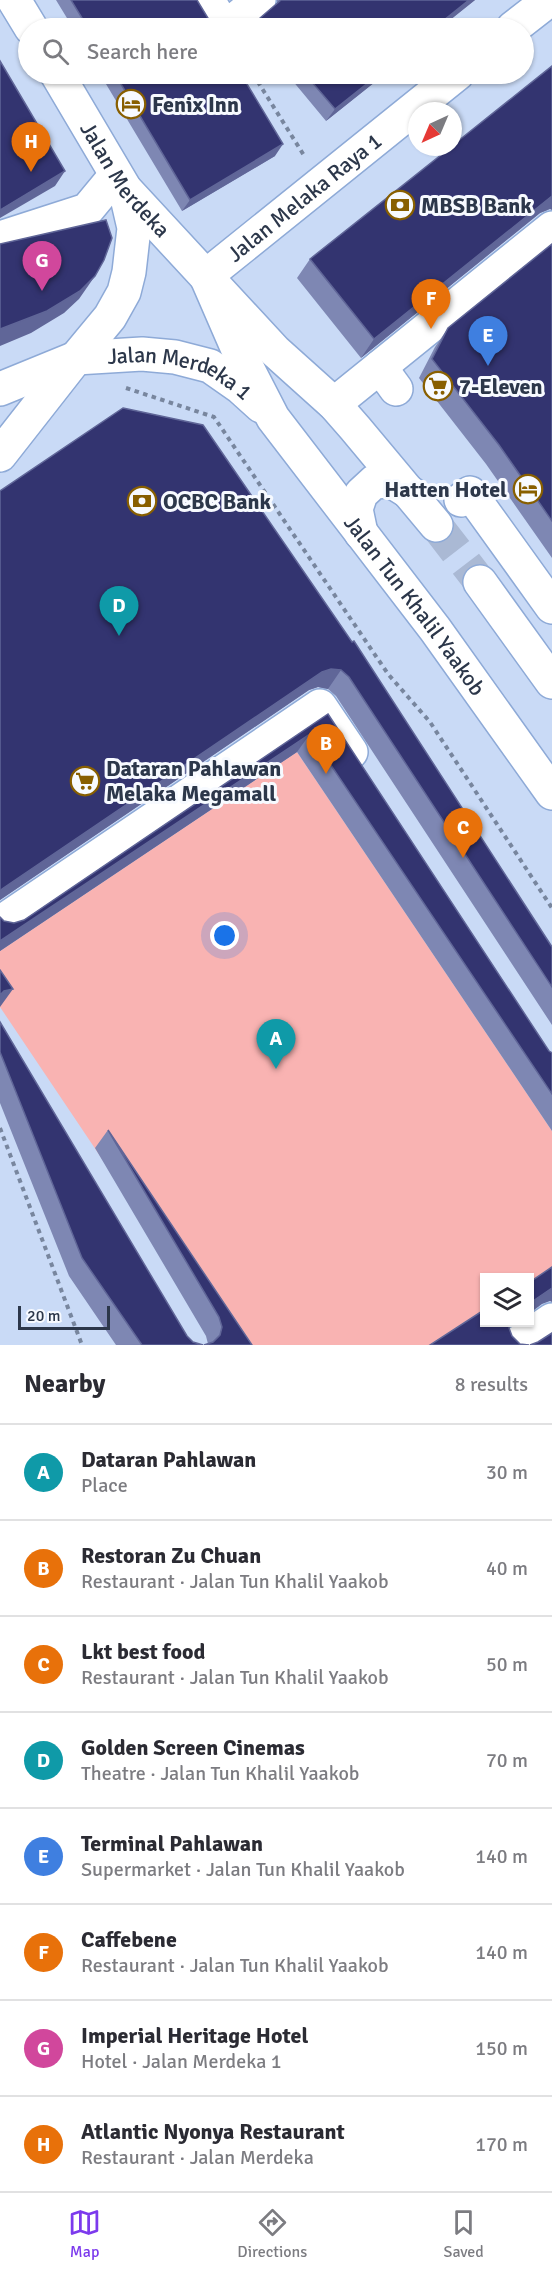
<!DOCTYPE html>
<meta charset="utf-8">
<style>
:root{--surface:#fff;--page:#f7f7f7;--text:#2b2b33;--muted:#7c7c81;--line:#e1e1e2;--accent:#7c3aed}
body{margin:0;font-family:Signika,sans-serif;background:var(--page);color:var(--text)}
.controls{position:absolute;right:18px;bottom:18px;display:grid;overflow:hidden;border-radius:0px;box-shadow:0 2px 4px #0004}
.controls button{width:54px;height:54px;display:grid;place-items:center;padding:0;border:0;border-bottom:2px solid var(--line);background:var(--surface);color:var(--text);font:30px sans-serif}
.compass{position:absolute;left:408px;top:102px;width:54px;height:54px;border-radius:50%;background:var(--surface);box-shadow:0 2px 4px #0004;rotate:224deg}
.scale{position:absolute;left:18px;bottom:15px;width:92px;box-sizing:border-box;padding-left:6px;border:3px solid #2c374a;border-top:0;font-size:16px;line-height:21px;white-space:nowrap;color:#2c374a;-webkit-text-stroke:4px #f7faff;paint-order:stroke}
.you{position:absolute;left:225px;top:936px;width:21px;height:21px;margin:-15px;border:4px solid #fff;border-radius:50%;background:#1a73e8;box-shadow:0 0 0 9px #1a73e833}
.badge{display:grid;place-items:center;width:39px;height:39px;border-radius:50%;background:var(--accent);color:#fff;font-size:20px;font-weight:700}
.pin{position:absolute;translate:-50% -50px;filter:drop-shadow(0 2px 3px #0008)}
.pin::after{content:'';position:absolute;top:32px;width:21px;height:18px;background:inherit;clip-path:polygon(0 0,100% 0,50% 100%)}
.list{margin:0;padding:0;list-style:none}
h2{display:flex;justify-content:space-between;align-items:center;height:78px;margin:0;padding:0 24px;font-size:26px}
h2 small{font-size:20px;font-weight:400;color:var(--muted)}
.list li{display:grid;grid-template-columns:39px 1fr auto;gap:18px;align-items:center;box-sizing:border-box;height:96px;padding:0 24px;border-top:2px solid var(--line)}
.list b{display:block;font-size:22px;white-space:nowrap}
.list p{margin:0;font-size:20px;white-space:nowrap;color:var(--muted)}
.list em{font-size:20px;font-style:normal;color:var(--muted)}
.icon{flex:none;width:33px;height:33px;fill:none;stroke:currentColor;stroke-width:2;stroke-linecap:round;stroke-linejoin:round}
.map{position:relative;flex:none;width:552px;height:1345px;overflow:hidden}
.search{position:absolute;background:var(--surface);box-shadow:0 2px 4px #0004;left:18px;right:18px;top:18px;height:66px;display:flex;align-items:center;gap:15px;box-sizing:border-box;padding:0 21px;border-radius:33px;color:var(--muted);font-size:22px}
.sheet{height:846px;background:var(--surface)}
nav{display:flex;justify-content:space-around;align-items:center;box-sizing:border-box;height:84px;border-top:2px solid var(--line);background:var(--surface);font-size:16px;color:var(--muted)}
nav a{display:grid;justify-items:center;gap:3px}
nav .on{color:var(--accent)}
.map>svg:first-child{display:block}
</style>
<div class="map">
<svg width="552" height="1345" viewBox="0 0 552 1345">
<rect width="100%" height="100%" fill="#c9daf6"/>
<path fill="#f9b3b2" d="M 297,752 L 552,1131 L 552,1278 L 530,1293 L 530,1278 L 484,1278 L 484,1322 L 447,1345 L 227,1345 L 0,1007 L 0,951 Z"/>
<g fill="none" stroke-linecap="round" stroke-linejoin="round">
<path stroke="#aab9d4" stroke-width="33" stroke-dasharray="33 16" stroke-linecap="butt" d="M 436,525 L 480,582"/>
<g stroke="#8eaad7" stroke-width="36">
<g id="minor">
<path d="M 208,0 L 225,28 L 259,0"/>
<path d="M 513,28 L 549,0"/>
<path d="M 0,238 L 87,210 L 116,175"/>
<path id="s1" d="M 206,276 L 457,74"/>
<path d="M 380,367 L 396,389"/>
<path d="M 334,404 L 552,228"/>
<path d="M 0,455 L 76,358"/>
<path d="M 461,500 L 470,493 L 552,607"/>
<path d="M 0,923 L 320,706 L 351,752"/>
<path d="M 515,1345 L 552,1320"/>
</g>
</g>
<g stroke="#8eaad7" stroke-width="36">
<g id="major">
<path d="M 14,0 L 31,28"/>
<path id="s2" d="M 57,74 L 125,189 L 275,351 L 334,404 L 355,428 L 436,525"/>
<path id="s3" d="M 206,276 L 239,352 L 273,418 L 435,629 L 552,793"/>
<path d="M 76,358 L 110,317 L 124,292 L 129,272 L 134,228 L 125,189"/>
<path id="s4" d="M 0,389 L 76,358 L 142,354 L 175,357 L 210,366 L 240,387 L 261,406"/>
<path d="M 361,533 L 356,509 L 361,494 L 374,482 L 391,481 L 412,494"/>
<path d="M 480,582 L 552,682"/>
</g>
</g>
<path stroke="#78869e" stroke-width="4" stroke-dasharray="4.5 4.5" stroke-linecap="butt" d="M 253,74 L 305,157
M 126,388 L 214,417 L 388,674 L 430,722 L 552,908
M 0,1128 L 82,1345"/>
<use href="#minor" stroke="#fff" stroke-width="33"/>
<use href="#major" stroke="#fff" stroke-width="33"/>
</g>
<path fill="#7e87b3" d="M 56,0 L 197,0 L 214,28 L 73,28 Z
M 277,0 L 475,0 L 440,28 L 253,28 L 260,18 L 277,5 Z
M 100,74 L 241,74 L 275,156 L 182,211 Z
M 287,74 L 385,74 L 326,121 Z
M 550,209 L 540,213 L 361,358 L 297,278 L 310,259 Z
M 552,244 L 552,558 L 486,464 L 419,378 L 435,347 L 448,328 Z
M 203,425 L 552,947 L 552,1025 L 336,696 L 328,689 L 318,687 L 309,690 L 0,900 L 0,491 Z
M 328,714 L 549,1051 L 552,1053 L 552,1131 L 297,752 L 0,951 L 0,917 L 4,921 L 14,923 L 24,920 Z
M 0,1022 L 187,1336 L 193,1342 L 203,1345 L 116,1345 L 69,1276 L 0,1103 Z
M 108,1130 L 252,1345 L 208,1344 L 206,1336 L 95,1148 Z"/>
<path fill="#606698" d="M 469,0 L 475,0 L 440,28 L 434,28 Z
M 379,74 L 385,74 L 326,121 L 335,109 Z
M 283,144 L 275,156 L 182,211 L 190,200 Z
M 65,171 L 55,186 L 0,218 L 0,210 Z
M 552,196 L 552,210 L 550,209 L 540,213 L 361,358 L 374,339 Z
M 95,276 L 79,299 L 64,313 L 31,333 L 0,346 L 0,329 Z
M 331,669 L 341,670 L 328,689 L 318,687 L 309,690 L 0,900 L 0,892 L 2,889 L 322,672 Z
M 310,734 L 297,752 L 0,951 L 0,941 Z
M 13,989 L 0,1007 L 0,995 L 4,991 Z
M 552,1288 L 552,1302 L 550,1301 L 542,1304 L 530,1313 L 530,1303 Z"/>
<path fill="#333470" stroke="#606698" stroke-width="1.5" d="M 71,0 L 197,0 L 214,28 L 88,28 Z
M 281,0 L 469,0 L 434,28 L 268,28 L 260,18 Z
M 0,61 L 65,171 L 0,210 Z
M 552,66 L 552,196 L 374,339 L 310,259 L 451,147 L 453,147 L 453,145 Z
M 115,74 L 241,74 L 283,144 L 190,200 Z
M 305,74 L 379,74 L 335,109 Z
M 106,220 L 112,238 L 104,260 L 95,276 L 80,291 L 47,311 L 0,329 L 0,244 Z
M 552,244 L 552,521 L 499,445 L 432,359 L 448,328 Z
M 123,408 L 203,425 L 352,642 L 354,641 L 552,947 L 552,987 L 349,677 L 341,670 L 331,669 L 322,672 L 2,889 L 0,892 L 0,491 Z
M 328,714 L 549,1051 L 552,1053 L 552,1094 L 310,734 L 0,941 L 0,917 L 4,921 L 14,923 L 24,920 Z
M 0,970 L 13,989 L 4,991 L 0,995 Z
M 0,1022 L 187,1336 L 193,1342 L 203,1345 L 142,1345 L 82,1258 L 0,1052 Z
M 108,1130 L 252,1345 L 204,1345 L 213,1342 L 220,1335 L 222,1327 L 219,1317 Z
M 552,1267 L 552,1288 L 530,1303 L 530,1282 Z
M 484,1310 L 484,1323 L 510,1323 L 509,1328 L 512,1336 L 520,1344 L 529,1345 L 430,1345 Z
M 552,1333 L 552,1345 L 530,1345 L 538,1342 Z"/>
<defs>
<g id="hotel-ring" transform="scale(1.5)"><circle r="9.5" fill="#f7faff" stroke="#885f00" stroke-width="1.5"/><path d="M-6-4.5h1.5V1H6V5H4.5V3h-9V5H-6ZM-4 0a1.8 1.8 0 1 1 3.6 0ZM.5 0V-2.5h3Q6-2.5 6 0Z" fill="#885f00"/></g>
<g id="bank-ring" transform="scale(1.5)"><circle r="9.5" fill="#f7faff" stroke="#885f00" stroke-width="1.5"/><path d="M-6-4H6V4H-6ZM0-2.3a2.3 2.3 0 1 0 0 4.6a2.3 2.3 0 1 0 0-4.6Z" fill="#885f00"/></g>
<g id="supermarket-ring" transform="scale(1.5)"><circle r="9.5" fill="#f7faff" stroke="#885f00" stroke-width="1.5"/><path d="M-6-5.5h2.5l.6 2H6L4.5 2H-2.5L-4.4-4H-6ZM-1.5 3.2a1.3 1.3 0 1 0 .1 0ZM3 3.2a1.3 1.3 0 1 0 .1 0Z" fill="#885f00"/></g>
</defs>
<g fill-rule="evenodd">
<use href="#hotel-ring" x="131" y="104"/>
<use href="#bank-ring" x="400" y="205"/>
<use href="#supermarket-ring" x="438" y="386"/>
<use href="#hotel-ring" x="528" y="489"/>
<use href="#bank-ring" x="142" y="501"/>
<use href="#supermarket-ring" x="85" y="781"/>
</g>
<g text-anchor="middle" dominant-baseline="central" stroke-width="6" stroke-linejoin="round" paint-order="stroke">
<g font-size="22" font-weight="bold" fill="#2c374a" stroke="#f7faff" text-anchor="start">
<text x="152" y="104">Fenix Inn</text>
<text x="421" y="205">MBSB Bank</text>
<text x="459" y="386">7-Eleven</text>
<text x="507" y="489" text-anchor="end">Hatten Hotel</text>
<text x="163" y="501">OCBC Bank</text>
<text x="106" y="768">Dataran Pahlawan<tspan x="106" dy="25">Melaka Megamall</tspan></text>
</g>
<g font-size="22" fill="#2c374a" stroke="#f7faff">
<text stroke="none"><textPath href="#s2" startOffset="126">Jalan Merdeka</textPath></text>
<text stroke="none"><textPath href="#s1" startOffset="126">Jalan Melaka Raya 1</textPath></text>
<text stroke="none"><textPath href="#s4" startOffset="190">Jalan Merdeka 1</textPath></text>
<text stroke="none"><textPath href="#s3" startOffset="392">Jalan Tun Khalil Yaakob</textPath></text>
</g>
</g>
</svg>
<div class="controls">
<button><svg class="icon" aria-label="layers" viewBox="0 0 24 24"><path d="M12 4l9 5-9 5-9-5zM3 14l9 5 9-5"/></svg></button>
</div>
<svg class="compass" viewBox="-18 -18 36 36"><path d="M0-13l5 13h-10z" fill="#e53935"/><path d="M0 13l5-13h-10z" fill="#7c7c81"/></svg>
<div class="scale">20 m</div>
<div class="you"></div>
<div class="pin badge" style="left:276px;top:1069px;background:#0f9aa8">A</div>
<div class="pin badge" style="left:326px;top:774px;background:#e8710a">B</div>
<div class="pin badge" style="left:463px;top:858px;background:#e8710a">C</div>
<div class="pin badge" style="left:119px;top:636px;background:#0f9aa8">D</div>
<div class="pin badge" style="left:488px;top:366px;background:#3f7fe0">E</div>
<div class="pin badge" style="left:431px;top:329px;background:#e8710a">F</div>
<div class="pin badge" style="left:42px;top:291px;background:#d1479c">G</div>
<div class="pin badge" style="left:31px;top:172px;background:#e8710a">H</div>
<div class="search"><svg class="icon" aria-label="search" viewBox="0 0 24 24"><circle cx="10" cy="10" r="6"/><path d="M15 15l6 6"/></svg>Search here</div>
</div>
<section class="sheet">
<h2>Nearby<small>8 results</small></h2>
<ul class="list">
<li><span class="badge" style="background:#0f9aa8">A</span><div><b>Dataran Pahlawan</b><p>Place</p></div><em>30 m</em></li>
<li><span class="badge" style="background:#e8710a">B</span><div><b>Restoran Zu Chuan</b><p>Restaurant · Jalan Tun Khalil Yaakob</p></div><em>40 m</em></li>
<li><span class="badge" style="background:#e8710a">C</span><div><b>Lkt best food</b><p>Restaurant · Jalan Tun Khalil Yaakob</p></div><em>50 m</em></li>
<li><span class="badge" style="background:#0f9aa8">D</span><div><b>Golden Screen Cinemas</b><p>Theatre · Jalan Tun Khalil Yaakob</p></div><em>70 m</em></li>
<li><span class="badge" style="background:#3f7fe0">E</span><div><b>Terminal Pahlawan</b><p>Supermarket · Jalan Tun Khalil Yaakob</p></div><em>140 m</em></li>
<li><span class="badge" style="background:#e8710a">F</span><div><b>Caffebene</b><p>Restaurant · Jalan Tun Khalil Yaakob</p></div><em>140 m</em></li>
<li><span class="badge" style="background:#d1479c">G</span><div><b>Imperial Heritage Hotel</b><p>Hotel · Jalan Merdeka 1</p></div><em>150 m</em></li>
<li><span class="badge" style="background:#e8710a">H</span><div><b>Atlantic Nyonya Restaurant</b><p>Restaurant · Jalan Merdeka</p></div><em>170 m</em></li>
</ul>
</section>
<nav>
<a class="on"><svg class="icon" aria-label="map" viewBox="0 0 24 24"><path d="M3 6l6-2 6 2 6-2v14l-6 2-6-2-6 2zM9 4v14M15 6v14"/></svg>Map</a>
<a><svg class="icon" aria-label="directions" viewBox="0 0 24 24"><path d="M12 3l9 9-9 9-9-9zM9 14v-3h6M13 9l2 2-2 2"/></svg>Directions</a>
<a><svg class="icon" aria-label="saved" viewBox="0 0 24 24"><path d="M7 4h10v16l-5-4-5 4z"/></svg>Saved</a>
</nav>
